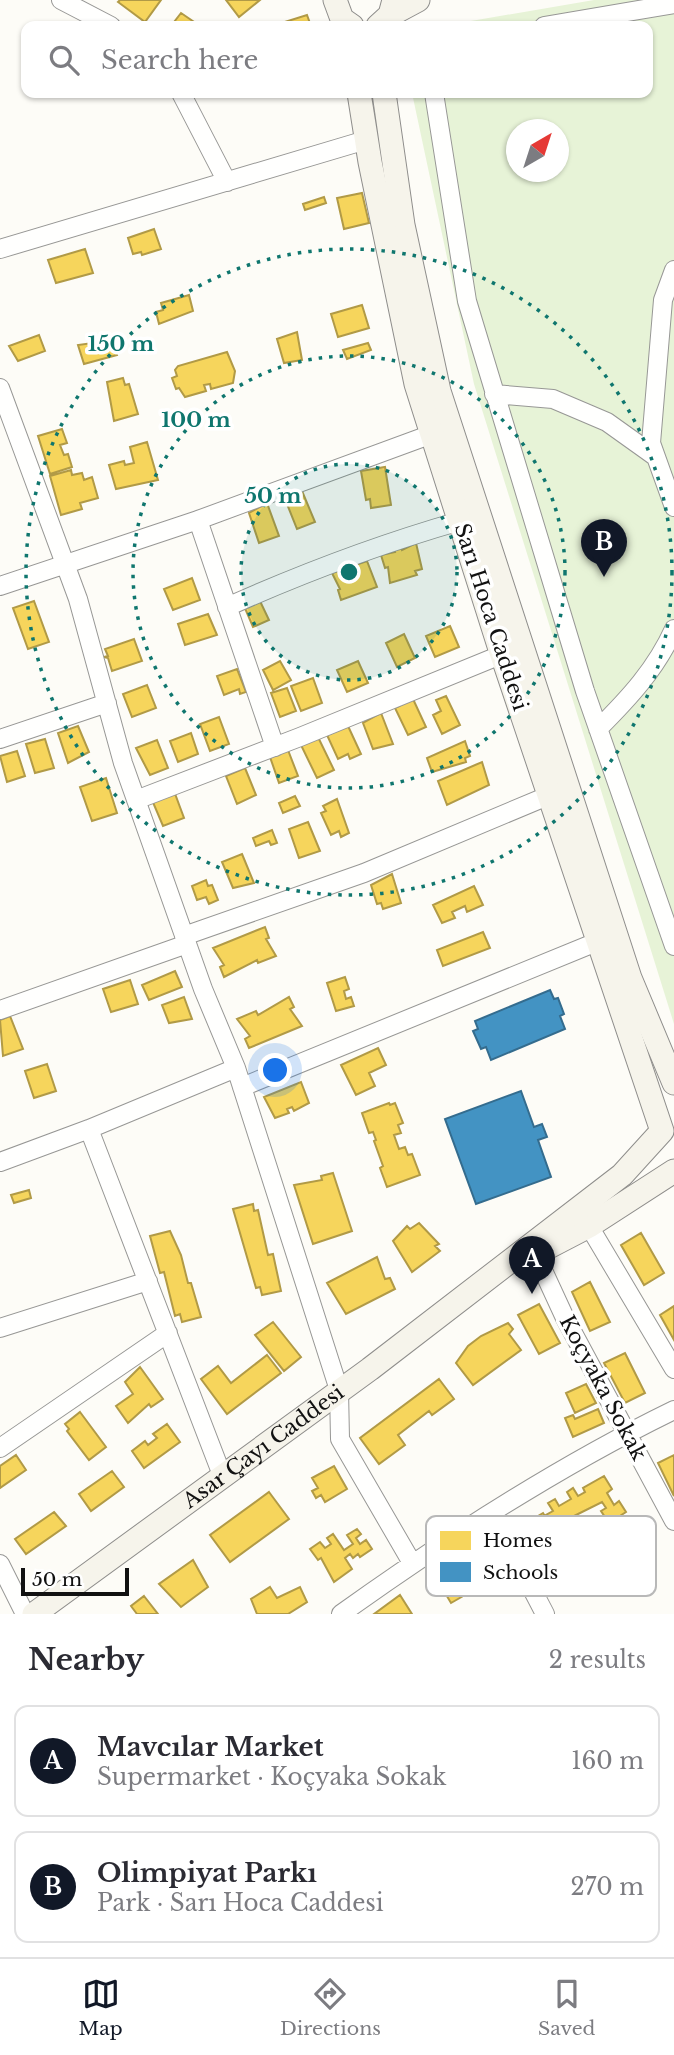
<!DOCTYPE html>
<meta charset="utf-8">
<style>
:root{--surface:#fff;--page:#f2f2f3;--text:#2b2b33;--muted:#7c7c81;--line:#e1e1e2;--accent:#111827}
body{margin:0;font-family:"Libre Baskerville",serif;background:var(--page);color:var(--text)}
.compass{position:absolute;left:506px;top:119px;width:63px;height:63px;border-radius:50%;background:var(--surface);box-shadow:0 2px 5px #0004;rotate:39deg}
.scale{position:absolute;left:21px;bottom:18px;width:108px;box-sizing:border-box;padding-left:7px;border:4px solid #111;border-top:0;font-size:19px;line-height:24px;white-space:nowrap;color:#111;-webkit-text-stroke:5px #fff;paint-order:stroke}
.you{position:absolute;left:276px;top:1071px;width:24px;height:24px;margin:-18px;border:5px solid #fff;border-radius:50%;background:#1a73e8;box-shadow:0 0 0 10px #1a73e833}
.badge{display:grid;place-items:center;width:46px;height:46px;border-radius:50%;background:var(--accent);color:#fff;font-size:23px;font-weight:700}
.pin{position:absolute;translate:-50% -58px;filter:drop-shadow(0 2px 4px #0008)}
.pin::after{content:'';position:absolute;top:37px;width:24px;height:21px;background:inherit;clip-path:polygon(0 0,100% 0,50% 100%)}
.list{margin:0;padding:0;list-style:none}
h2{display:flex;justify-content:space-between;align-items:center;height:91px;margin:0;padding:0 28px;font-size:30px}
h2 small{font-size:23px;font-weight:400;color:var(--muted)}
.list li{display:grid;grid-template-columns:46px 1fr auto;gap:21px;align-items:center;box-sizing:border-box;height:112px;margin:0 14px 14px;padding:0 14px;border:2px solid var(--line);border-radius:14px}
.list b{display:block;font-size:26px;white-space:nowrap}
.list p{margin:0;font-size:23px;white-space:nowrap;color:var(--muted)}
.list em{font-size:23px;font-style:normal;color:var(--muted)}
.icon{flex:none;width:38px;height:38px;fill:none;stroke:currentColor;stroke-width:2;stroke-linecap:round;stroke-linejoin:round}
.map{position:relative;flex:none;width:674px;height:1614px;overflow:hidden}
.search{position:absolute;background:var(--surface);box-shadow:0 2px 5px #0004;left:21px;right:21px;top:21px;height:77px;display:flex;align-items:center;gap:18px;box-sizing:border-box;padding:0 24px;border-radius:14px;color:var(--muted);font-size:26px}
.sheet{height:343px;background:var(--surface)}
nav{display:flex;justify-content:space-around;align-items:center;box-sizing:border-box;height:98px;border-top:2px solid var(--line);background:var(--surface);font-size:19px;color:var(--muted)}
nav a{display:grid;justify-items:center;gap:4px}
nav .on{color:var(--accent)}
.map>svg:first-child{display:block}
</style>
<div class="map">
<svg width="674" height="1614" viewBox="0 0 674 1614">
<rect width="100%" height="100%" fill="#fdfcf7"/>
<path fill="#e7f3d7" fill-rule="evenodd" d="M 594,0 L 674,0 L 674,1024 L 474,384 L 412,93 L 648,93 L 648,26 L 442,26 ZM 516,130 L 558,130 L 558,172 L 516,172 Z"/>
<path fill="#f6d55c" stroke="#b19a46" stroke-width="2" d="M 120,0 L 161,0 L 145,22 L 118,2 Z
M 226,0 L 260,0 L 239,17 Z
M 181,13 L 200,26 L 171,26 Z
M 307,15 L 311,26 L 279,26 L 278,24 Z
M 362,193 L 369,223 L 344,229 L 337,198 Z
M 324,197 L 326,203 L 305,210 L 303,204 Z
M 154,229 L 161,249 L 142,255 L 141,252 L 133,254 L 128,238 Z
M 85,249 L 93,273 L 56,283 L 48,260 Z
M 189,295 L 193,311 L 159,324 L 156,312 L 163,310 L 161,303 Z
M 362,305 L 369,328 L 338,337 L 331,314 Z
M 297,332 L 302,360 L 284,363 L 277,339 Z
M 39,335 L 45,351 L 18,361 L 9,346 Z
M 112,335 L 117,355 L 84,364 L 78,345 L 100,342 L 99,339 Z
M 368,343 L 371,350 L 347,359 L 343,350 Z
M 227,352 L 235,371 L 233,383 L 211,389 L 210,384 L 204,385 L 206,391 L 185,397 L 179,388 L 176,389 L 172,378 L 177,376 L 175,370 L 178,366 Z
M 123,378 L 125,385 L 129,384 L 138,414 L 114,421 L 107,382 Z
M 62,429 L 67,443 L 60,445 L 64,455 L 68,454 L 72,467 L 50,474 L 38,436 Z
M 147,442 L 158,480 L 116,489 L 109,465 L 124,461 L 125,465 L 134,463 L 130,447 Z
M 385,467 L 391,505 L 371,508 L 370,499 L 366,500 L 361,471 Z
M 71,470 L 72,475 L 82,473 L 84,480 L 92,477 L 98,498 L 80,503 L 82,509 L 61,515 L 50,476 Z
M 302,491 L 315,522 L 297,529 L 285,499 Z
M 267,503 L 279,536 L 259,543 L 249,513 Z
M 416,543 L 422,569 L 415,571 L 417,575 L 390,583 L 388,567 L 385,568 L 381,555 L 395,552 L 394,548 L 401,546 L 402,550 Z
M 367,561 L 377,587 L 341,600 L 338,590 L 340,589 L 332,573 Z
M 192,578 L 200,600 L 173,610 L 164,589 Z
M 259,599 L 269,620 L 253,627 L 244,606 Z
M 34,601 L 49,642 L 28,649 L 13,608 Z
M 208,614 L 217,635 L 185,645 L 178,624 Z
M 450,626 L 459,647 L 435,657 L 426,636 Z
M 404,634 L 415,658 L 397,667 L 386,643 Z
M 134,639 L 142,661 L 112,671 L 108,658 L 104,657 L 108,656 L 105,649 Z
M 280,661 L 291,680 L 273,690 L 263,670 Z
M 358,661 L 368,683 L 347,692 L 337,670 Z
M 237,669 L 246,692 L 240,694 L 239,689 L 224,695 L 217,676 Z
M 313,678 L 322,703 L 301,711 L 291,686 Z
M 147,685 L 156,708 L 132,717 L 123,694 Z
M 287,688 L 296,711 L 280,717 L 271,693 Z
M 446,696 L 460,725 L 442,734 L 433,715 L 441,711 L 436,700 Z
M 413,699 L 426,727 L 408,735 L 395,708 Z
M 381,713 L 393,744 L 373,749 L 363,723 Z
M 219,717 L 229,744 L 210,751 L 200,724 Z
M 78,726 L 89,752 L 68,763 L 58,733 Z
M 348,726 L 361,754 L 350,759 L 348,754 L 338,759 L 327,735 Z
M 191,733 L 198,754 L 178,762 L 170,741 Z
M 317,735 L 334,770 L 317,778 L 300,743 Z
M 45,739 L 54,768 L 35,773 L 26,744 Z
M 157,740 L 168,768 L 150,775 L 136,748 Z
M 465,741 L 470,756 L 465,758 L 466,762 L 432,772 L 427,758 Z
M 288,750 L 298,776 L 279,783 L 270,757 Z
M 17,751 L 25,776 L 7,782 L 0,756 Z
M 482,762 L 489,785 L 447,805 L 438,781 Z
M 245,768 L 256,795 L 237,804 L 226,776 Z
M 106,778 L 117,813 L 92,821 L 80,787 Z
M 174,791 L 184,818 L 163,826 L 152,800 Z
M 295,796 L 300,806 L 283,813 L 279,803 Z
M 337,799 L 349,833 L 341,837 L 339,831 L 331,835 L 321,813 L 326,811 L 323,806 Z
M 308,822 L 320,851 L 299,858 L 289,829 Z
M 272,830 L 277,843 L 271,845 L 269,841 L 256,846 L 253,838 Z
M 242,854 L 254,883 L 233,888 L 222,862 Z
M 392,874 L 401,903 L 383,909 L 381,903 L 377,904 L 371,885 Z
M 206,880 L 208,886 L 212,885 L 218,900 L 209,904 L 206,897 L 197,900 L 192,886 Z
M 474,886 L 483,905 L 467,912 L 465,906 L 452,912 L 455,918 L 442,923 L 433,905 Z
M 265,927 L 269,938 L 266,939 L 276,956 L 258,963 L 257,960 L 224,977 L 220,967 L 224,965 L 213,948 Z
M 483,932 L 490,948 L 443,966 L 437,950 Z
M 175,971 L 182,987 L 149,1000 L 142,985 Z
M 345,977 L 349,989 L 344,991 L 346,999 L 351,997 L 354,1006 L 336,1011 L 327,983 Z
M 130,980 L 138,1004 L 111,1012 L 103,989 Z
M 184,997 L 192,1019 L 169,1023 L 162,1005 Z
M 289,997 L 294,1007 L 290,1009 L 302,1026 L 249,1048 L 245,1039 L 250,1036 L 237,1019 L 256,1011 L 258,1015 Z
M 10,1016 L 23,1049 L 3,1056 L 0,1020 Z
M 378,1048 L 386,1065 L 369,1073 L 375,1086 L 356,1095 L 341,1065 Z
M 47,1064 L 56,1091 L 34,1098 L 25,1071 Z
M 301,1082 L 309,1103 L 294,1111 L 292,1107 L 287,1109 L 289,1113 L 275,1118 L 264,1097 Z
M 389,1103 L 390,1105 L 395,1103 L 403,1123 L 398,1125 L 401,1133 L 394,1135 L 399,1149 L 405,1147 L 408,1155 L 412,1154 L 420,1175 L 387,1187 L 380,1168 L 383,1166 L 374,1141 L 376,1140 L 373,1132 L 369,1133 L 362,1113 Z
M 333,1173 L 352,1231 L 313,1244 L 294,1185 L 322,1180 L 321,1176 Z
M 29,1190 L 31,1198 L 14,1203 L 11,1195 Z
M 253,1204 L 254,1211 L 258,1210 L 268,1255 L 273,1254 L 281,1291 L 262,1295 L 260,1287 L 256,1288 L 233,1209 Z
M 419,1223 L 439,1244 L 435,1246 L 440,1251 L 412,1272 L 393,1241 L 407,1226 L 410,1229 Z
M 170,1231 L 181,1255 L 188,1283 L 191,1283 L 201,1317 L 182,1322 L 180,1314 L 175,1316 L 164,1272 L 160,1273 L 150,1236 Z
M 641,1233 L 664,1273 L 644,1285 L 621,1245 Z
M 377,1257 L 385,1279 L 390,1278 L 395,1289 L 346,1314 L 327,1283 Z
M 590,1282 L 610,1322 L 590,1331 L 572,1292 Z
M 539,1304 L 560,1343 L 539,1354 L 518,1315 Z
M 674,1306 L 674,1340 L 660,1315 Z
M 273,1322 L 301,1357 L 284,1371 L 255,1335 Z
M 508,1323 L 513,1329 L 509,1334 L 521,1350 L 473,1385 L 456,1363 L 468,1346 L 481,1336 Z
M 625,1353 L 645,1393 L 625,1403 L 604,1363 Z
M 267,1355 L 281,1373 L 227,1414 L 201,1379 L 218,1366 L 231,1383 Z
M 140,1367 L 163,1399 L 151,1407 L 149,1404 L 128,1423 L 116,1406 L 133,1394 L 125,1382 Z
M 439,1379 L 454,1399 L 432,1415 L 429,1411 L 398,1435 L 405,1445 L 379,1464 L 360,1438 Z
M 586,1384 L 596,1403 L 575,1413 L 566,1393 Z
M 598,1409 L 604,1423 L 573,1437 L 565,1418 L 573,1415 L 575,1419 Z
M 80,1412 L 106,1447 L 89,1460 L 67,1431 L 69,1429 L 65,1424 Z
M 167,1424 L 180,1442 L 144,1468 L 132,1451 L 145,1441 L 148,1445 L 157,1438 L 153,1434 Z
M 16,1455 L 26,1470 L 0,1488 L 0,1466 Z
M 674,1455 L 674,1496 L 658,1463 Z
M 334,1466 L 347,1489 L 325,1502 L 321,1495 L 316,1498 L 312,1491 L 318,1488 L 312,1478 Z
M 112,1471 L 124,1487 L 91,1511 L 79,1494 Z
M 604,1476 L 612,1489 L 607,1493 L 614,1505 L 619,1501 L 626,1512 L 609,1523 L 601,1511 L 606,1508 L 602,1502 L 566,1520 L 568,1523 L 555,1531 L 546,1515 L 553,1511 L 548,1503 L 555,1499 L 559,1506 L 571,1499 L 567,1492 L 573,1488 L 578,1496 L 585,1492 L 583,1488 Z
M 269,1492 L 289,1519 L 230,1562 L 210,1535 Z
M 54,1512 L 66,1526 L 26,1554 L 15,1539 Z
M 543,1513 L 554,1532 L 546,1537 L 551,1545 L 559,1540 L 567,1553 L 545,1566 L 537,1552 L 542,1549 L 535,1536 L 529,1540 L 521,1526 Z
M 357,1529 L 361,1534 L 356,1538 L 360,1544 L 366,1540 L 372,1549 L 360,1557 L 358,1554 L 353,1558 L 350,1554 L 345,1558 L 352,1569 L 334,1582 L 321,1558 L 318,1560 L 310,1549 L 320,1542 L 325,1548 L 331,1544 L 327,1538 L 333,1534 L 344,1550 L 353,1544 L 347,1535 Z
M 483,1546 L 500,1575 L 451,1603 L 435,1576 Z
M 193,1560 L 208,1587 L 181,1607 L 159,1584 Z
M 270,1587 L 277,1598 L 300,1587 L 307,1602 L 288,1614 L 257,1614 L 251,1599 Z
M 400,1595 L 412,1614 L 374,1614 Z
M 144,1596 L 158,1614 L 137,1614 L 131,1606 Z"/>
<path fill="#4393c3" stroke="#346c8e" stroke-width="2" d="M 550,990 L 554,999 L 558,998 L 564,1014 L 560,1016 L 565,1029 L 491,1060 L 486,1047 L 481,1049 L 473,1031 L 478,1029 L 475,1021 Z
M 521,1091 L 534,1127 L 542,1124 L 547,1137 L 538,1140 L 551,1177 L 476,1204 L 445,1119 Z"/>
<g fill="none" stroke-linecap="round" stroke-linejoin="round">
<g stroke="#979795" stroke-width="20">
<path id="street" d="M 61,0 L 111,26
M 544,26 L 674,4
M 181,93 L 227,182
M 434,93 L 467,301 L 585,691 L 674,946
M 0,249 L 366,140
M 674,270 L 663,300 L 651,443 L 674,507
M 0,388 L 78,599 L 123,763 L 203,989 L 236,1068
M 494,394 L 553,399 L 607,422 L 656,457
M 0,586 L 198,520
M 227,607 C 303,573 380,544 460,521
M 598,729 C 629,698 656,669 674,629
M 0,739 L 107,703
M 275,747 L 198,520 L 432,434
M 136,800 L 300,737 L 503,654
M 184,936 L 364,873 L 550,795
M 0,1010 L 187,944
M 242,1087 L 599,941
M 89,1129 L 222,1475
M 0,1162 L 89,1129 L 236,1068 L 339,1390 L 340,1439 L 412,1563
M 589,1226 L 674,1369
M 535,1253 L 565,1318 L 674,1521
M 0,1328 L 148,1281
M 0,1448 L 168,1333
M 493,1514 L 545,1614
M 0,1564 L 25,1614
M 341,1614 C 443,1541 561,1465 674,1410"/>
</g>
<g stroke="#8e8d8b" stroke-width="25">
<g id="secondary">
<path d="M 335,0 L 342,19 L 352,26"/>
<path d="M 390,15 L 418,0"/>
<path d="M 378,26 L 390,15 L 394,0"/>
<path d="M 384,93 L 403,225 L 439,391 L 630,978 L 674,1083"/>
<path d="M 539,1252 L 589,1226 L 674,1171"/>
<path id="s1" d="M 34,1614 L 370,1369 L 622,1175 L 662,1131 L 500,649 L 416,384 L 370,162 L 359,93"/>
</g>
</g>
<use href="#street" stroke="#fffffe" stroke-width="18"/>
<use href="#secondary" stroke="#f6f4eb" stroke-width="23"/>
</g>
<circle cx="349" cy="572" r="108" fill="#0f766e" fill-opacity=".12"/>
<g fill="none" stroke="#0f766e" stroke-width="3.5" stroke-dasharray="3.5 7">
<circle cx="349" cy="572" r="108"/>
<circle cx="349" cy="572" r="216"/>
<circle cx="349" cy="572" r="323"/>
</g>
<g text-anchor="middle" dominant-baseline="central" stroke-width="7" stroke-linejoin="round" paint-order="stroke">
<g font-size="21" fill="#111" stroke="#fff">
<text transform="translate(491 617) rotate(72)">Sarı Hoca Caddesi</text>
<text transform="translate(603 1388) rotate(62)">Koçyaka Sokak</text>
<text stroke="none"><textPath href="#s1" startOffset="284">Asar Çayı Caddesi</textPath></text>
</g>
</g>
<rect x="426" y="1516" width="230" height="80" rx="10" fill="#fff" stroke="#b8b8b8" stroke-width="2"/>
<rect x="440" y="1531" width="31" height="19" fill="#f6d55c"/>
<rect x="440" y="1562" width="31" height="20" fill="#4393c3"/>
<g font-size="19" fill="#111">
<text x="483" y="1547">Homes</text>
<text x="483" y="1579">Schools</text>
</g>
<circle cx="349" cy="572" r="10" fill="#0f766e" stroke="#fff" stroke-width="3.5"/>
<g font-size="21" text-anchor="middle" font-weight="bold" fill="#0f766e" stroke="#fff" stroke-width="7" stroke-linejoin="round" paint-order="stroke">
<text x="121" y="351">150 m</text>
<text x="196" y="427">100 m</text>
<text x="273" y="503">50 m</text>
</g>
</svg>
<svg class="compass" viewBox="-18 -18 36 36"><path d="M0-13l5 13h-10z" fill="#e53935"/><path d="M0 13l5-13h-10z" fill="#7c7c81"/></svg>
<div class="scale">50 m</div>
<div class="you"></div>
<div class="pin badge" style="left:532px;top:1294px">A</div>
<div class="pin badge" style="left:604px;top:577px">B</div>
<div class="search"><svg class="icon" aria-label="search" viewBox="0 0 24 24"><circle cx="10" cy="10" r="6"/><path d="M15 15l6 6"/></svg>Search here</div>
</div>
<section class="sheet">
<h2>Nearby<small>2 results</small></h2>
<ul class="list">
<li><span class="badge">A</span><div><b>Mavcılar Market</b><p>Supermarket · Koçyaka Sokak</p></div><em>160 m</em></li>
<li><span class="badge">B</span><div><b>Olimpiyat Parkı</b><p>Park · Sarı Hoca Caddesi</p></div><em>270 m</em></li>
</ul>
</section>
<nav>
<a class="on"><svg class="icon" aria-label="map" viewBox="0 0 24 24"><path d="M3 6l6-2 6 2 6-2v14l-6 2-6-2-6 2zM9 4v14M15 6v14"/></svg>Map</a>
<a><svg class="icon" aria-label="directions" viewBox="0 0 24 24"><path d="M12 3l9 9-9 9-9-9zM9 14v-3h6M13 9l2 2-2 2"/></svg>Directions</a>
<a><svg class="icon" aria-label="saved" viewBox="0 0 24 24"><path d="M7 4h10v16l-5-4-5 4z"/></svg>Saved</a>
</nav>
